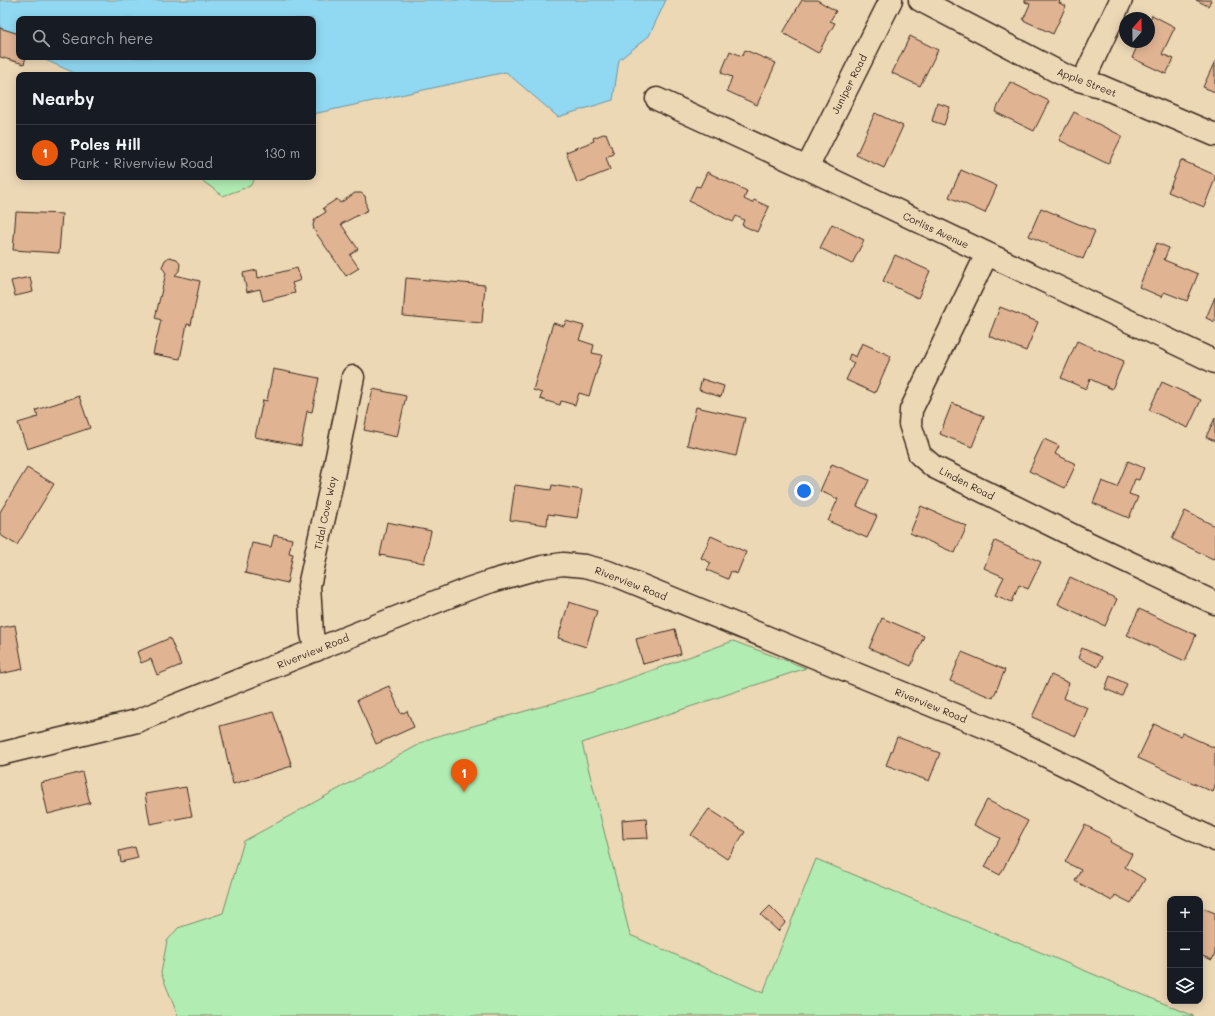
<!DOCTYPE html>
<meta charset="utf-8">
<style>
:root{--surface:#171b24;--page:#242831;--text:#f1f3f6;--muted:#9ea1a6;--line:#363941;--accent:#ea580c}
body{margin:0;font-family:Mali,sans-serif;background:var(--page);color:var(--text)}
.controls{position:absolute;right:12px;bottom:12px;display:grid;overflow:hidden;border-radius:8px;box-shadow:0 2px 10px #0003}
.controls button{width:36px;height:36px;display:grid;place-items:center;padding:0;border:0;border-bottom:1px solid var(--line);background:var(--surface);color:var(--text);font:20px sans-serif}
.compass{position:absolute;left:1119px;top:12px;width:36px;height:36px;border-radius:50%;background:var(--surface);box-shadow:0 2px 10px #0003;rotate:20deg}
.you{position:absolute;left:804px;top:491px;width:14px;height:14px;margin:-10px;border:3px solid #fff;border-radius:50%;background:#1a73e8;box-shadow:0 0 0 6px #1a73e833}
.badge{display:grid;place-items:center;width:26px;height:26px;border-radius:50%;background:var(--accent);color:#fff;font-size:13px;font-weight:700}
.pin{position:absolute;translate:-50% -33px;filter:drop-shadow(0 1px 2px #0008)}
.pin::after{content:'';position:absolute;top:21px;width:14px;height:12px;background:inherit;clip-path:polygon(0 0,100% 0,50% 100%)}
.list{margin:0;padding:0;list-style:none}
h2{display:flex;justify-content:space-between;align-items:center;height:52px;margin:0;padding:0 16px;font-size:17px}
h2 small{font-size:13px;font-weight:400;color:var(--muted)}
.list li{display:grid;grid-template-columns:26px 1fr auto;gap:12px;align-items:center;box-sizing:border-box;height:56px;padding:0 16px;border-top:1px solid var(--line)}
.list b{display:block;font-size:15px;white-space:nowrap}
.list p{margin:0;font-size:13px;white-space:nowrap;color:var(--muted)}
.list em{font-size:13px;font-style:normal;color:var(--muted)}
.icon{flex:none;width:22px;height:22px;fill:none;stroke:currentColor;stroke-width:2;stroke-linecap:round;stroke-linejoin:round}
.map{position:relative;flex:none;width:1215px;height:1016px;overflow:hidden}
.search{position:absolute;background:var(--surface);box-shadow:0 2px 10px #0003;left:16px;top:16px;width:300px;height:44px;display:flex;align-items:center;gap:10px;box-sizing:border-box;padding:0 14px;border-radius:8px;color:var(--muted);font-size:15px}
.panel{position:absolute;background:var(--surface);box-shadow:0 2px 10px #0003;left:16px;top:72px;width:300px;height:108px;border-radius:8px}
.map>svg:first-child{display:block}
</style>
<div class="map">
<svg width="1215" height="1016" viewBox="0 0 1215 1016">
<rect width="100%" height="100%" fill="#edd8b6"/>
<filter id="ink" filterUnits="userSpaceOnUse"><feTurbulence type="fractalNoise" baseFrequency=".025" numOctaves="2"/><feDisplacementMap in="SourceGraphic" scale="8" xChannelSelector="R" yChannelSelector="G"/><feConvolveMatrix kernelMatrix="1 2 1 2 8 2 1 2 1" color-interpolation-filters="sRGB"/></filter>
<g filter="url(#ink)">
<path fill="#b1edb3" stroke="#768c68" d="M 200,177 L 256,177 L 250,186 L 223,196 L 200,179 Z
M 733,641 L 806,668 L 582,743 L 630,935 L 763,993 L 816,859 L 1194,1016 L 178,1016 L 161,973 L 167,941 L 178,928 L 223,913 L 244,841 L 431,738 L 592,692 Z"/>
<path fill="#91d9f2" stroke="#6f939d" d="M 0,0 L 666,0 L 649,36 L 619,60 L 613,100 L 558,117 L 506,72 L 313,114 L 313,75 L 79,75 L 39,57 L 313,57 L 313,19 L 19,19 L 19,48 L 0,39 Z"/>
<path fill="#e0b493" stroke="#3b2a1e" d="M 802,0 L 817,0 L 836,11 L 830,21 L 835,23 L 818,53 L 783,33 Z
M 1025,0 L 1060,0 L 1059,3 L 1066,6 L 1053,34 L 1023,20 L 1030,4 L 1025,2 Z
M 1196,0 L 1211,0 L 1208,6 Z
M 1152,15 L 1175,27 L 1162,54 L 1174,59 L 1166,74 L 1132,58 L 1139,42 L 1149,42 L 1149,22 Z
M 0,28 L 19,34 L 19,57 L 26,57 L 24,64 L 0,57 Z
M 910,36 L 938,50 L 920,86 L 892,73 Z
M 745,50 L 776,63 L 757,105 L 727,91 L 732,77 L 721,73 L 730,51 L 742,56 Z
M 1215,61 L 1215,92 L 1203,87 Z
M 1010,82 L 1049,101 L 1034,131 L 995,112 Z
M 937,103 L 950,107 L 944,125 L 932,121 Z
M 1074,112 L 1122,136 L 1108,164 L 1059,140 Z
M 875,113 L 903,126 L 884,168 L 856,155 Z
M 606,133 L 614,154 L 606,157 L 610,170 L 577,183 L 566,152 L 594,141 L 593,138 Z
M 1181,160 L 1215,175 L 1215,179 L 1204,207 L 1168,192 Z
M 961,170 L 997,186 L 985,213 L 949,197 Z
M 707,172 L 747,191 L 744,199 L 752,203 L 754,200 L 769,207 L 757,232 L 742,225 L 744,220 L 736,216 L 733,222 L 689,201 L 696,186 L 700,187 Z
M 355,193 L 361,193 L 365,196 L 366,201 L 366,206 L 368,210 L 341,224 L 358,249 L 350,255 L 359,268 L 346,276 L 314,230 L 313,225 L 315,219 L 326,212 L 323,208 L 337,199 L 340,203 Z
M 1041,208 L 1095,231 L 1083,259 L 1029,236 Z
M 16,212 L 62,214 L 59,253 L 13,250 Z
M 832,224 L 864,240 L 852,264 L 820,248 Z
M 1157,243 L 1169,248 L 1164,260 L 1198,274 L 1187,301 L 1164,292 L 1162,297 L 1139,287 Z
M 895,255 L 930,271 L 918,298 L 883,281 Z
M 169,257 L 177,259 L 180,264 L 179,271 L 175,275 L 200,281 L 191,325 L 187,324 L 180,359 L 153,354 L 161,320 L 155,318 L 166,273 L 162,267 L 165,260 Z
M 297,268 L 301,280 L 292,283 L 295,293 L 263,301 L 260,289 L 247,292 L 243,273 L 257,270 L 258,278 Z
M 30,277 L 33,292 L 15,296 L 11,281 Z
M 406,278 L 485,285 L 482,323 L 403,316 Z
M 1215,297 L 1215,322 L 1206,318 Z
M 1000,307 L 1038,322 L 1026,351 L 989,336 Z
M 566,321 L 584,326 L 579,340 L 594,345 L 592,353 L 602,355 L 589,396 L 579,393 L 575,405 L 561,401 L 560,405 L 540,399 L 542,393 L 533,390 L 553,323 L 564,326 Z
M 1077,341 L 1124,361 L 1112,389 L 1090,379 L 1086,389 L 1061,378 Z
M 862,343 L 891,356 L 875,393 L 846,380 L 854,363 L 848,360 L 850,354 L 856,357 Z
M 273,369 L 319,378 L 312,412 L 307,411 L 301,446 L 255,437 L 263,400 L 267,401 Z
M 702,379 L 724,386 L 721,397 L 699,390 Z
M 1162,382 L 1201,400 L 1188,428 L 1149,410 Z
M 373,389 L 406,396 L 397,437 L 364,430 Z
M 79,396 L 90,428 L 27,449 L 18,423 L 38,417 L 36,410 Z
M 952,403 L 984,416 L 972,447 L 940,434 Z
M 696,407 L 745,418 L 736,456 L 687,445 Z
M 1215,418 L 1215,441 L 1206,437 Z
M 1044,439 L 1059,446 L 1055,454 L 1076,464 L 1065,488 L 1029,471 Z
M 1128,461 L 1144,468 L 1139,480 L 1135,479 L 1129,494 L 1138,497 L 1129,518 L 1093,503 L 1102,481 L 1117,487 Z
M 832,464 L 869,480 L 857,506 L 877,516 L 867,538 L 828,521 L 838,499 L 820,491 Z
M 27,468 L 54,484 L 17,545 L 0,535 L 0,512 Z
M 515,485 L 551,490 L 552,485 L 582,490 L 577,518 L 548,514 L 547,525 L 510,520 Z
M 921,506 L 967,526 L 955,553 L 910,533 Z
M 1185,511 L 1215,526 L 1215,556 L 1213,559 L 1172,539 Z
M 387,522 L 431,531 L 424,563 L 380,555 Z
M 274,535 L 292,539 L 289,553 L 293,554 L 287,583 L 245,573 L 252,543 L 271,547 Z
M 711,536 L 746,552 L 737,574 L 731,571 L 728,579 L 707,570 L 711,563 L 701,558 Z
M 995,541 L 1041,562 L 1028,589 L 1019,585 L 1012,602 L 995,595 L 1004,577 L 984,568 Z
M 1070,577 L 1117,599 L 1105,626 L 1058,604 Z
M 569,602 L 597,611 L 586,647 L 558,638 Z
M 1139,609 L 1196,635 L 1185,661 L 1127,635 Z
M 882,618 L 924,636 L 911,666 L 869,648 Z
M 15,625 L 23,669 L 0,674 L 0,628 Z
M 675,629 L 681,654 L 643,664 L 636,639 Z
M 170,638 L 181,665 L 157,675 L 151,659 L 141,663 L 137,652 Z
M 1082,648 L 1102,657 L 1098,667 L 1078,658 Z
M 962,652 L 1005,670 L 993,698 L 950,681 Z
M 1051,675 L 1069,683 L 1063,698 L 1088,708 L 1076,736 L 1032,717 Z
M 1110,676 L 1127,684 L 1122,696 L 1105,689 Z
M 389,686 L 401,714 L 407,711 L 414,727 L 376,744 L 357,700 Z
M 273,712 L 292,766 L 233,784 L 220,726 Z
M 1154,724 L 1180,736 L 1182,733 L 1215,748 L 1215,787 L 1213,792 L 1138,758 Z
M 897,737 L 940,753 L 929,781 L 886,765 Z
M 82,772 L 90,803 L 48,814 L 41,783 Z
M 186,787 L 192,816 L 150,824 L 145,794 Z
M 987,800 L 1028,821 L 1000,875 L 985,867 L 1000,838 L 974,825 Z
M 709,809 L 745,832 L 727,859 L 691,835 Z
M 646,818 L 648,838 L 623,839 L 622,820 Z
M 1085,825 L 1111,839 L 1110,842 L 1132,854 L 1125,867 L 1145,879 L 1131,903 L 1115,895 L 1112,901 L 1075,881 L 1081,870 L 1065,862 Z
M 135,847 L 138,858 L 121,862 L 119,851 Z
M 770,906 L 786,922 L 778,931 L 761,915 Z
M 1200,907 L 1215,913 L 1215,953 L 1212,960 L 1200,955 Z"/>
<g fill="none" stroke-linecap="round" stroke-linejoin="round">
<g stroke="#3b2a1e" stroke-width="25">
<path id="minor" d="M 920,0 L 1068,77 L 1100,86 L 1215,135
M 1083,81 L 1121,0
M 657,99 L 807,168 L 1215,362
M 807,168 L 891,0
M 987,254 L 911,410 L 910,424 L 920,455 L 934,467 L 1090,544 L 1215,603
M 316,650 L 312,634 L 309,586 L 331,486 L 353,377
M 0,754 L 137,721 L 468,589 L 492,581 L 542,567 L 563,564 L 585,566 L 608,572 L 1002,734 L 1095,780 L 1142,806 L 1215,840"/>
</g>
<use href="#minor" stroke="#edd8b6" stroke-width="22"/>
</g>
</g>
<g text-anchor="middle" dominant-baseline="central" stroke-width="3.5" stroke-linejoin="round" paint-order="stroke">
<g font-size="10" fill="#3b2a1e" stroke="#edd8b6">
<text transform="translate(1087 82) rotate(21)">Apple Street</text>
<text transform="translate(849 84) rotate(-63)">Juniper Road</text>
<text transform="translate(936 230) rotate(25)">Corliss Avenue</text>
<text transform="translate(967 483) rotate(27)">Linden Road</text>
<text transform="translate(325 513) rotate(-78)">Tidal Cove Way</text>
<text transform="translate(631 583) rotate(21)">Riverview Road</text>
<text transform="translate(313 651) rotate(-22)">Riverview Road</text>
<text transform="translate(931 705) rotate(22)">Riverview Road</text>
</g>
</g>
</svg>
<div class="controls">
<button>+</button>
<button>−</button>
<button><svg class="icon" aria-label="layers" viewBox="0 0 24 24"><path d="M12 4l9 5-9 5-9-5zM3 14l9 5 9-5"/></svg></button>
</div>
<svg class="compass" viewBox="-18 -18 36 36"><path d="M0-13l5 13h-10z" fill="#e53935"/><path d="M0 13l5-13h-10z" fill="#9ea1a6"/></svg>
<div class="you"></div>
<div class="pin badge" style="left:464px;top:792px">1</div>
<div class="search"><svg class="icon" aria-label="search" viewBox="0 0 24 24"><circle cx="10" cy="10" r="6"/><path d="M15 15l6 6"/></svg>Search here</div>
<section class="panel">
<h2>Nearby<small></small></h2>
<ul class="list">
<li><span class="badge">1</span><div><b>Poles Hill</b><p>Park · Riverview Road</p></div><em>130 m</em></li>
</ul>
</section>
</div>
